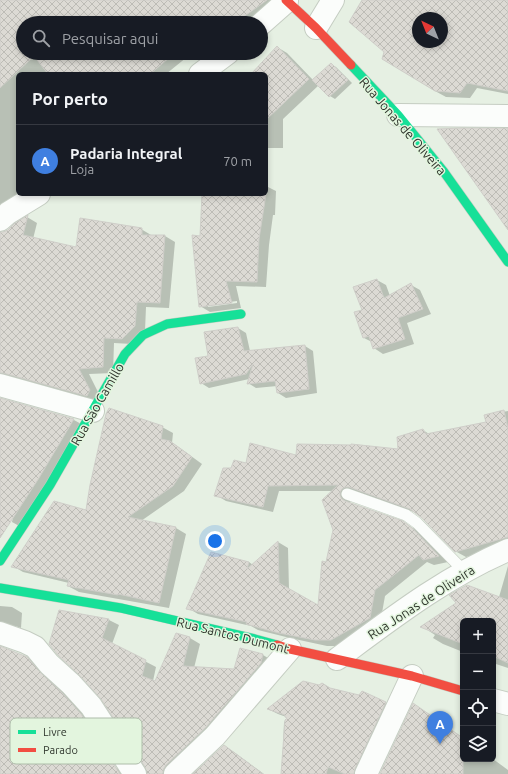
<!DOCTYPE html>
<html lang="pt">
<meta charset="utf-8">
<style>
:root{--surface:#171b24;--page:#242831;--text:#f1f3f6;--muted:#9ea1a6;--line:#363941;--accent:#0b8043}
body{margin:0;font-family:Ubuntu,sans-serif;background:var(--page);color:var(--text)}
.controls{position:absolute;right:12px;bottom:12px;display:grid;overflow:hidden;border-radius:6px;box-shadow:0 2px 6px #0003}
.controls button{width:36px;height:36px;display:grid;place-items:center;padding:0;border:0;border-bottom:1px solid var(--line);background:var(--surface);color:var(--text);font:20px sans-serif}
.compass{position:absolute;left:412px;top:12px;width:36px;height:36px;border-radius:50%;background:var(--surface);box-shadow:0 2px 6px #0003;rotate:317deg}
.you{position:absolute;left:215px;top:541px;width:14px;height:14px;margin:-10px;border:3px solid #fff;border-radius:50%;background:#1a73e8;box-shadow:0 0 0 6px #1a73e833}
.badge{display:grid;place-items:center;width:26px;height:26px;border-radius:50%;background:var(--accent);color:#fff;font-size:13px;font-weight:700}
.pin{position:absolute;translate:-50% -33px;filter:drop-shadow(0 1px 2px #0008)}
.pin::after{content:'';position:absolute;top:21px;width:14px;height:12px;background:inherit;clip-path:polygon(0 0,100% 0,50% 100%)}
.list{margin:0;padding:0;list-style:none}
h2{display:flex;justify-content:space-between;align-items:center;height:52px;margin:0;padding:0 16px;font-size:17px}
h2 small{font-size:13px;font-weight:400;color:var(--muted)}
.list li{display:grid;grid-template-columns:26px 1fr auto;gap:12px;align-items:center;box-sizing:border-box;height:72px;padding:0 16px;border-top:1px solid var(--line)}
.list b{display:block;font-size:15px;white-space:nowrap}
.list p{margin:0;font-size:13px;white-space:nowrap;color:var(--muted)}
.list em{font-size:13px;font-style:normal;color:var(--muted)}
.icon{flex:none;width:22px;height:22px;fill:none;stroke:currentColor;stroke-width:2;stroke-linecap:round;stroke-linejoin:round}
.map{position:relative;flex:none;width:508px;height:774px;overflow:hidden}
.search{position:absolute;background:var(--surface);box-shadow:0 2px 6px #0003;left:16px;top:16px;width:252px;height:44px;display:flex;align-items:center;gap:10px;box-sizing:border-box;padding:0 14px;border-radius:22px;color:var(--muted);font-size:15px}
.panel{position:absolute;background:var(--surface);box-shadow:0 2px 6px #0003;left:16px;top:72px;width:252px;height:124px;border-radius:6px}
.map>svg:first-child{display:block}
</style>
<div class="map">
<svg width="508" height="774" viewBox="0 0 508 774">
<defs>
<pattern id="building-cross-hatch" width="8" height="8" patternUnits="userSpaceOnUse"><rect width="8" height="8" fill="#dcdad4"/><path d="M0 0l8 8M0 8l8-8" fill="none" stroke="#bdbcb6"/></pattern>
</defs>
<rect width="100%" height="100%" fill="#e6f0e3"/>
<path fill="#0003" fill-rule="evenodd" d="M 0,0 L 272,0 L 252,23 L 23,23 L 23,53 L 192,53 L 166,74 L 18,74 L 18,194 L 0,219 Z
M 363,0 L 508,0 L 508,94 L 477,88 L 470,98 L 446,97 L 435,91 L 385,52 ZM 418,18 L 442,18 L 442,42 L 418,42 Z
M 277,47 L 287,53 L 313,80 L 331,64 L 336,67 L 352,83 L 335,99 L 330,96 L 319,85 L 283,119 L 283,148 L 266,148 L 266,74 L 252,74 Z
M 266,186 L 276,191 L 275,215 L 273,215 L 269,245 L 266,287 L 236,286 L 241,308 L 210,312 L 200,306 L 201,237 L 203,194 L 266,194 ZM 237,301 L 237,303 L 208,307 L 208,305 Z
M 27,217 L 37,223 L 33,239 L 76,249 L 141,229 L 151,235 L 165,236 L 175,242 L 169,308 L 146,307 L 145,331 L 132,344 L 114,343 L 113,373 L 89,374 L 100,396 L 97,401 L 0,384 L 0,233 L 8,230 Z
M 377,280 L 386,285 L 390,296 L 411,285 L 420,290 L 431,314 L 407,323 L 414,344 L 383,354 L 374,348 L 372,342 L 364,338 L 355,313 L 363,311 Z
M 238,328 L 246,333 L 250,351 L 305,346 L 313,351 L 317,393 L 286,398 L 278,393 L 277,386 L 256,388 L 248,383 L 249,379 L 209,388 L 201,383 L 209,357 Z
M 0,399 L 74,420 L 83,425 L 21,527 L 12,522 L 26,455 L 0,461 Z
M 508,411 L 508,546 L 466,557 L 455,551 L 423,517 L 417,513 L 360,493 L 356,493 L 351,497 L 350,502 L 351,504 L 402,522 L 413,528 L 423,535 L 448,562 L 434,565 L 427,562 L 385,596 L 380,624 L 342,646 L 327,646 L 290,638 L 258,630 L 251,626 L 198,614 L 188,608 L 212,553 L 249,562 L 253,565 L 278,542 L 288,548 L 289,590 L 319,607 L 334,530 L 333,491 L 279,491 L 273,512 L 226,501 L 216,495 L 231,469 L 246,464 L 297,456 L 399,450 L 423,430 L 429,434 L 487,423 L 486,415 Z
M 162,427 L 173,433 L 172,443 L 180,448 L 202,464 L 184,491 L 141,521 L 176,528 L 186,534 L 169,608 L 79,592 L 68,586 L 69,583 L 23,572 L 13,566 L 87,511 Z
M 508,566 L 508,668 L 493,663 L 493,621 L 463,621 L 463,652 L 443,644 L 433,638 L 435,635 L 429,631 L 434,619 L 499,597 Z
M 0,606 L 12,607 L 22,613 L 21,628 L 15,626 L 8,626 L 0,632 Z
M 60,612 L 109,620 L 119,625 L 112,644 L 156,667 L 153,681 L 156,682 L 190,638 L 200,644 L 194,668 L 235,671 L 241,650 L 263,655 L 273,661 L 175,774 L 148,774 Z
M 0,647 L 27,658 L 37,664 L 91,720 L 117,761 L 82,774 L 0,774 Z
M 332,689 L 385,703 L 395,709 L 365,774 L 282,774 L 284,722 L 289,718 L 278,714 L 268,709 Z
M 463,738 L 463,759 L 493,759 L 508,770 L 508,774 L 381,774 Z
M 224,746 L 234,752 L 264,774 L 195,774 Z
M 115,767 L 126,774 L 104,774 Z"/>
<path fill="url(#building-cross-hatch)" stroke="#cfcec9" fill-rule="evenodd" d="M 0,0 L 267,0 L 235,23 L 23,23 L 23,53 L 175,53 L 150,74 L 48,74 L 34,56 L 0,88 Z
M 362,0 L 508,0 L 508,91 L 467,83 L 460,93 L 435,91 L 382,59 L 384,52 L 349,22 ZM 418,18 L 442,18 L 442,42 L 418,42 Z
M 277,46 L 309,79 L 266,120 L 266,74 L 251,74 Z
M 331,63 L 348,80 L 329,97 L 312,80 Z
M 462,128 L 508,128 L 508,230 L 437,129 Z
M 202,194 L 266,194 L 259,239 L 257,282 L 226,281 L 232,303 L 199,307 L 192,235 L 200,236 Z
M 28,215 L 23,235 L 76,247 L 80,218 L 142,228 L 142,235 L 165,235 L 160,303 L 137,302 L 135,326 L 122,339 L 104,338 L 103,367 L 79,369 L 90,390 L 87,396 L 3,373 L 0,373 L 0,232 L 3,232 L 8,230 L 15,223 Z
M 377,279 L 384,298 L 411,283 L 423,309 L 398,318 L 405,339 L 373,349 L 369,336 L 363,338 L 354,312 L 362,310 L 353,287 Z
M 238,327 L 244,351 L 305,345 L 309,389 L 277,393 L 275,381 L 247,384 L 253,364 L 246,374 L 200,384 L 195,358 L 208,356 L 204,332 Z
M 0,398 L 74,419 L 39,478 L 0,538 Z
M 109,408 L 163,426 L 161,439 L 170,441 L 192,457 L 173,486 L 128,517 L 176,527 L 159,603 L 118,594 L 118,595 L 67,586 L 69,580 L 11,567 L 54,501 L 86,510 L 90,485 L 106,414 Z
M 504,410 L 508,429 L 508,537 L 455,552 L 422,518 L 410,509 L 349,487 L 345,487 L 342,489 L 340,492 L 340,496 L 342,499 L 345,501 L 403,521 L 412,528 L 439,556 L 423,560 L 419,555 L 375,590 L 370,618 L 331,640 L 315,640 L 279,633 L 246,624 L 247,622 L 186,609 L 211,552 L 249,562 L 247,569 L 278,541 L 279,583 L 318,605 L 322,561 L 326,562 L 333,530 L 322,500 L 338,485 L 268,486 L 263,507 L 214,496 L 223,468 L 231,468 L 234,460 L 246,463 L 250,443 L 296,455 L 297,444 L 351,445 L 351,444 L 398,449 L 397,437 L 423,429 L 426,434 L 486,422 L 484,415 Z
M 467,585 L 508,600 L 508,663 L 493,656 L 493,621 L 463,621 L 463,644 L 420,627 L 456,603 L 449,595 Z
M 59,610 L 109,619 L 102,638 L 146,660 L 142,676 L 155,681 L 176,633 L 190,637 L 183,666 L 234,669 L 240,648 L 263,654 L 261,663 L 206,727 L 166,765 L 163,770 L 163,774 L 147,774 L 145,767 L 101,699 L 80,676 L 58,655 L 49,644 Z
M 0,646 L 27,657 L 41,673 L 62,693 L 81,714 L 120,774 L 0,774 Z
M 303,681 L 319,685 L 322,683 L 330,688 L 359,695 L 362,691 L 386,702 L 355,769 L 354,774 L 345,774 L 328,767 L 326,774 L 281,774 L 285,720 L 287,718 L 285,717 L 285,715 L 267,709 Z
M 413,703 L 463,738 L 463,774 L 380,774 Z
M 224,745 L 263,774 L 193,774 Z"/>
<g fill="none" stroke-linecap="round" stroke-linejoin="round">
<g stroke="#c5cdc2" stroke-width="12">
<path id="lane" d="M 347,494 L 406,515 L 417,523 L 464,571"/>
</g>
<g stroke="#c5cdc2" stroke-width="24">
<path id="street" d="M 261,24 L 287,1
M 316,28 L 333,0
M 200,74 L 228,53
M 398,115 L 508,116
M 0,220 L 8,213 L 39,194
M 0,385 L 93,411
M 0,633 L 25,642 L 35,647 L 49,664 L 71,684 L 91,706 L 135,774
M 337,659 C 391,619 445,577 508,550
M 493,700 L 508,704
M 175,774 L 215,736 L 290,649
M 366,774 L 412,676"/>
</g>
<g stroke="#c5cdc2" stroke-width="10">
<path id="fast" d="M 351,65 L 398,115 L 444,172 L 508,262
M 0,561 L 50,485 L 125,354 L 143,335 L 167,324 L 241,314
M 0,588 L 121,608 L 255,639 L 277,645"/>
</g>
<g stroke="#c5cdc2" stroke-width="10">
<path id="jam" d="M 286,0 L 316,28 L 351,65
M 277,645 L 290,649 L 412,676 L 463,691"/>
</g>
<use href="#lane" stroke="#fbfdfb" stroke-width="11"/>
<use href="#street" stroke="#fbfdfb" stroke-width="22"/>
<use href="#fast" stroke="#16e098" stroke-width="9"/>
<use href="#jam" stroke="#f24e42" stroke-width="9"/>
</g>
<g text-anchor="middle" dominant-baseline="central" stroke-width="3" stroke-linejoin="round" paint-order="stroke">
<g font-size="13" fill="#30372e" stroke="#e3f5de">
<text transform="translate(403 126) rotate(49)">Rua Jonas de Oliveira</text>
<text transform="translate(97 404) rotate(-60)">Rua São Camillo</text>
<text transform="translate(421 602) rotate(-33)">Rua Jonas de Oliveira</text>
<text transform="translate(233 635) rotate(14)">Rua Santos Dumont</text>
</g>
</g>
<rect x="10" y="718" width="132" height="46" rx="6" fill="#e3f5de" stroke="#adbca9" stroke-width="1"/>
<rect x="18" y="730" width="18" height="4" fill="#16e098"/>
<rect x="18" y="748" width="18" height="4" fill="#f24e42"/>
<g font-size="11" fill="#30372e">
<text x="43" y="736">Livre</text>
<text x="43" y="754">Parado</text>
</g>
</svg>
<div class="controls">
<button>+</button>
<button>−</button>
<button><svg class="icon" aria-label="locate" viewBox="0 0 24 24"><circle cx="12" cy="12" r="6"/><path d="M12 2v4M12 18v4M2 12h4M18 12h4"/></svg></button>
<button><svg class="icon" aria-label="layers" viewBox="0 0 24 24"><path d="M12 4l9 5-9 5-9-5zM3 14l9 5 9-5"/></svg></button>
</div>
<svg class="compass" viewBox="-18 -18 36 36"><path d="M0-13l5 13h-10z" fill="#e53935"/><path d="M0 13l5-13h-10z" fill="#9ea1a6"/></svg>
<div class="you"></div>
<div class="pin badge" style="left:440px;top:744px;background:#3f7fe0">A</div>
<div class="search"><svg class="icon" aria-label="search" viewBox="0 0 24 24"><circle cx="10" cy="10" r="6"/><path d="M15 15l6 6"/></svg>Pesquisar aqui</div>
<section class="panel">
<h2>Por perto<small></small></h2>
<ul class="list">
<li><span class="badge" style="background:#3f7fe0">A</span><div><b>Padaria Integral</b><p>Loja</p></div><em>70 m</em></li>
</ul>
</section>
</div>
